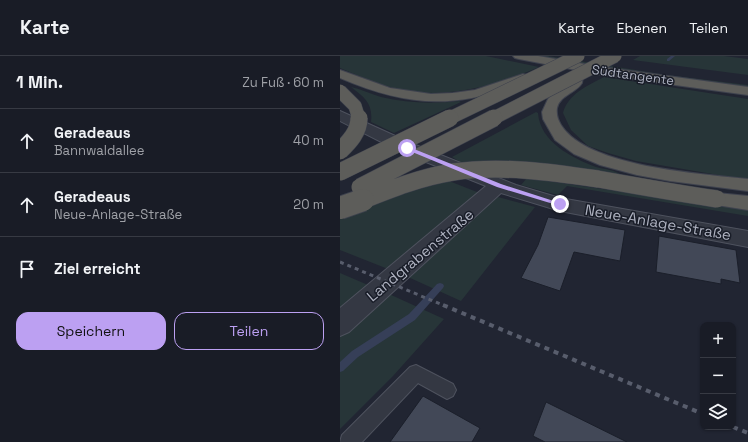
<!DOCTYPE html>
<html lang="de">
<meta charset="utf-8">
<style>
:root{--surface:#191c26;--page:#22252e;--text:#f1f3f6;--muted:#9fa1a7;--line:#373a43;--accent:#bca0f2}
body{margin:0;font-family:"Space Grotesk",sans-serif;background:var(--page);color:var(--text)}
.controls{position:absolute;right:12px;bottom:12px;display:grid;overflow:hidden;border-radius:8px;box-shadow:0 1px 3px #0004}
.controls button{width:36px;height:36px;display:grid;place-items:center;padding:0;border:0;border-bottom:1px solid var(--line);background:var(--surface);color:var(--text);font:20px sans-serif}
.stop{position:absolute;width:12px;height:12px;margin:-9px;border:3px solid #bca0f2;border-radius:50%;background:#fff}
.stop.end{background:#bca0f2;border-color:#fff;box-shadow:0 1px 4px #0008}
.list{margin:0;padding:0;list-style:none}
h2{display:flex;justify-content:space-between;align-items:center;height:52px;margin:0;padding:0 16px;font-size:17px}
h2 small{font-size:13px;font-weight:400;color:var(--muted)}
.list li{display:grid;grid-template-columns:26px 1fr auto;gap:12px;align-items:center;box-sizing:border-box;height:64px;padding:0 16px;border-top:1px solid var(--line)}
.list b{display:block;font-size:15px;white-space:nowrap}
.list p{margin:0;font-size:13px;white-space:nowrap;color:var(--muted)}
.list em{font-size:13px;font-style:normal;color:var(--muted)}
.actions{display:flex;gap:8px;padding:12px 16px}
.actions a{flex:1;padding:9px 0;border:1px solid var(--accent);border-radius:12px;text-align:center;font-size:14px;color:var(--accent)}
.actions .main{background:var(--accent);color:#111}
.icon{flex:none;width:22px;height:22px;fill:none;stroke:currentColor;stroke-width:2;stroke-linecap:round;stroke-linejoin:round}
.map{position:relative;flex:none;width:408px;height:386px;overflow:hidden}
header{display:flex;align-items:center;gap:24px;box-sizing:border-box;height:56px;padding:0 20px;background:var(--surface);border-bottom:1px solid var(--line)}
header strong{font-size:19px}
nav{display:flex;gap:22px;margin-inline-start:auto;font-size:14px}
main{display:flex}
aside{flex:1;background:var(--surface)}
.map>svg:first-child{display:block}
</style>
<header>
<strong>Karte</strong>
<nav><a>Karte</a><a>Ebenen</a><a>Teilen</a></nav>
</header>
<main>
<aside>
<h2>1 Min.<small>Zu Fuß · 60 m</small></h2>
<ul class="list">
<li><svg class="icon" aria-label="ahead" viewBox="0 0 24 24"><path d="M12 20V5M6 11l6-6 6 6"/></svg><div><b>Geradeaus</b><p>Bannwaldallee</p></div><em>40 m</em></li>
<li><svg class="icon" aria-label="ahead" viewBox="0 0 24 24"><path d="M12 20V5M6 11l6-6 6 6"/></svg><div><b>Geradeaus</b><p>Neue-Anlage-Straße</p></div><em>20 m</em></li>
<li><svg class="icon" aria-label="arrive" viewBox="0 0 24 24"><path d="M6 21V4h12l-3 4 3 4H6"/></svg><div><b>Ziel erreicht</b></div></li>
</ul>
<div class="actions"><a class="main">Speichern</a><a>Teilen</a></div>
</aside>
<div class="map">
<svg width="408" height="386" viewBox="0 0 408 386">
<rect width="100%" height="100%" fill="#212532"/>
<path fill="#273538" d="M 0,0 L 146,0 L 199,11 C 155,30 106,44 58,33 C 38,28 19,20 0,12 Z
M 197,0 L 208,0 L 327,19 L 408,29 L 408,31 L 280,14 Z
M 300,0 L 384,0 L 408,3 L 408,19 L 293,4 Z
M 264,21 L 408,43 L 408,124 L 296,105 L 268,97 L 248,90 L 231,74 L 223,57 C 228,38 247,30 264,21 Z
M 11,31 C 21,33 31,38 41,41 C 66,47 93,48 119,45 L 121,46 L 54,77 L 31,66 C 33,47 25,42 11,31 Z
M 196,56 L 198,57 C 200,86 232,102 256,111 C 263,113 276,114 281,119 L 122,107 L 112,101 Z
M 187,122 L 408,154 L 408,160 L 227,130 L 218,139 L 181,129 Z
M 109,125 L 137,136 L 137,139 L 48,213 L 0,194 L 0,163 L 58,138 Z
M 158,141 L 195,151 L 121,245 L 68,221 Z
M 0,217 L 28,229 L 0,254 Z
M 49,238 L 104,263 L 53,320 L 0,373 L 0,281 Z"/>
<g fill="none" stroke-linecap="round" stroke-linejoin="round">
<path fill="#363f58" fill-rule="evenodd" d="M 331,0 L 335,0 L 329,5 L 327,5 L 327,3 Z
M 100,227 L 103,228 L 104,230 L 103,232 L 75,264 L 18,301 L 3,315 L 0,316 L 0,306 L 12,295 L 69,258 L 97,228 Z"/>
</g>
<path fill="#424857" stroke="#1b1f2a" d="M 208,161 L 285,174 L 280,205 L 234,196 L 220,235 L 181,222 L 198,189 Z
M 319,180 L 396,194 L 400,227 L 381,223 L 381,228 L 316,216 Z
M 83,340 L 140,372 L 132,386 L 50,386 Z
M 206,346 L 287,386 L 205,386 L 193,380 Z"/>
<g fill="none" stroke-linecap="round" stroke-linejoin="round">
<g stroke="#4e525e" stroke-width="2">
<path id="service" d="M 76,309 L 113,328 L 116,334 L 113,340 L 107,343 L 78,327 L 22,386 L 0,386 L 2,379 L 70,311 Z"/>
</g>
<g stroke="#4e525e" stroke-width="2">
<path id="minor" d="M 0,55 L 73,88 L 176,129 L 220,142 L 408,175 L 408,191 L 220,155 L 161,137 L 9,276 L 0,280 L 0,252 L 146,130 L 61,96 L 0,65 Z"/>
</g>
<g stroke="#3e424e" stroke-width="2">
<path id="trunk" d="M 173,0 L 198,0 L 262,11 L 408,31 L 408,39 L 262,19 L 179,3 L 175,2 Z
M 0,14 L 50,32 L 91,38 L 113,37 L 135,34 L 183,18 L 187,19 L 189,22 L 187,25 C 117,53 70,52 0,22 Z
M 237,16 L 241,17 L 243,20 L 242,27 C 236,37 220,39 217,52 C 216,59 218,64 221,69 C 247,111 362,118 408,123 L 408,135 L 330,125 L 297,119 L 260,109 L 234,98 L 215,84 L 203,63 L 202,56 L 208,43 L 216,34 L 230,25 L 233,17 Z
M 377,137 L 408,140 L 408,154 L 370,148 L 367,143 L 370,138 Z"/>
</g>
<use href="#service" fill="#343843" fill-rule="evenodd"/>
<use href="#minor" fill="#343843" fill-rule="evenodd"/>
<use href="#trunk" fill="#5d5d5a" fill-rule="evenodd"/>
<path stroke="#585d6c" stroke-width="3" stroke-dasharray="4 4" stroke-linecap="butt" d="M 0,206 L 105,250"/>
<path stroke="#585d6c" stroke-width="4" stroke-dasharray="5 5" stroke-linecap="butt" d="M 103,249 L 363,358
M 393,371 L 408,377"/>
<g stroke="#3e424e" stroke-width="14" stroke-linecap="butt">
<path id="trunk-bridge-far2" d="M 0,35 L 15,50 L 19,63
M 108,63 L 238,0
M 152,63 L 275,0"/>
</g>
<g stroke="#3e424e" stroke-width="18" stroke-linecap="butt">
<path id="trunk-bridge-far1" d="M 0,95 C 9,86 19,76 19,62
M 0,116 L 110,62
M 20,131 L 154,62
M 21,145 C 51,133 81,121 113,116 C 161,109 210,116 258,123 C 297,130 337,137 377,143"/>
</g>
<g stroke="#3e424e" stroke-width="24" stroke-linecap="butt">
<path id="trunk-bridge" d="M 0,152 L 23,144"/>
</g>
<use href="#trunk-bridge-far2" stroke="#5d5d5a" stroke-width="13"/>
<use href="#trunk-bridge-far1" stroke="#5d5d5a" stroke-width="17"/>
<use href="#trunk-bridge" stroke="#5d5d5a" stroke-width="22"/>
</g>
<path fill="#bca0f2" d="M 65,91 L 69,91 L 161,128 L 223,148 L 220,150 L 157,131 L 65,93 Z"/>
<g text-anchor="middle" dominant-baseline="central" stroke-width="3" stroke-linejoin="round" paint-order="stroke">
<g font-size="13" fill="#aeb2c0" stroke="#191d28">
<text transform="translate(293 19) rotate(8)">Südtangente</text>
</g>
<g font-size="15" fill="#aeb2c0" stroke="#191d28">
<text transform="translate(318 166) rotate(10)">Neue-Anlage-Straße</text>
<text transform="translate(80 199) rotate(-40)">Landgrabenstraße</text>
</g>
</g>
</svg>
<div class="controls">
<button>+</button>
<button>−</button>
<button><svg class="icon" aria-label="layers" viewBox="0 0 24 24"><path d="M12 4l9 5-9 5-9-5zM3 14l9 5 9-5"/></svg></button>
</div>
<div class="stop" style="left:67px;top:92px"></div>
<div class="stop end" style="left:220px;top:148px"></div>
</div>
</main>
